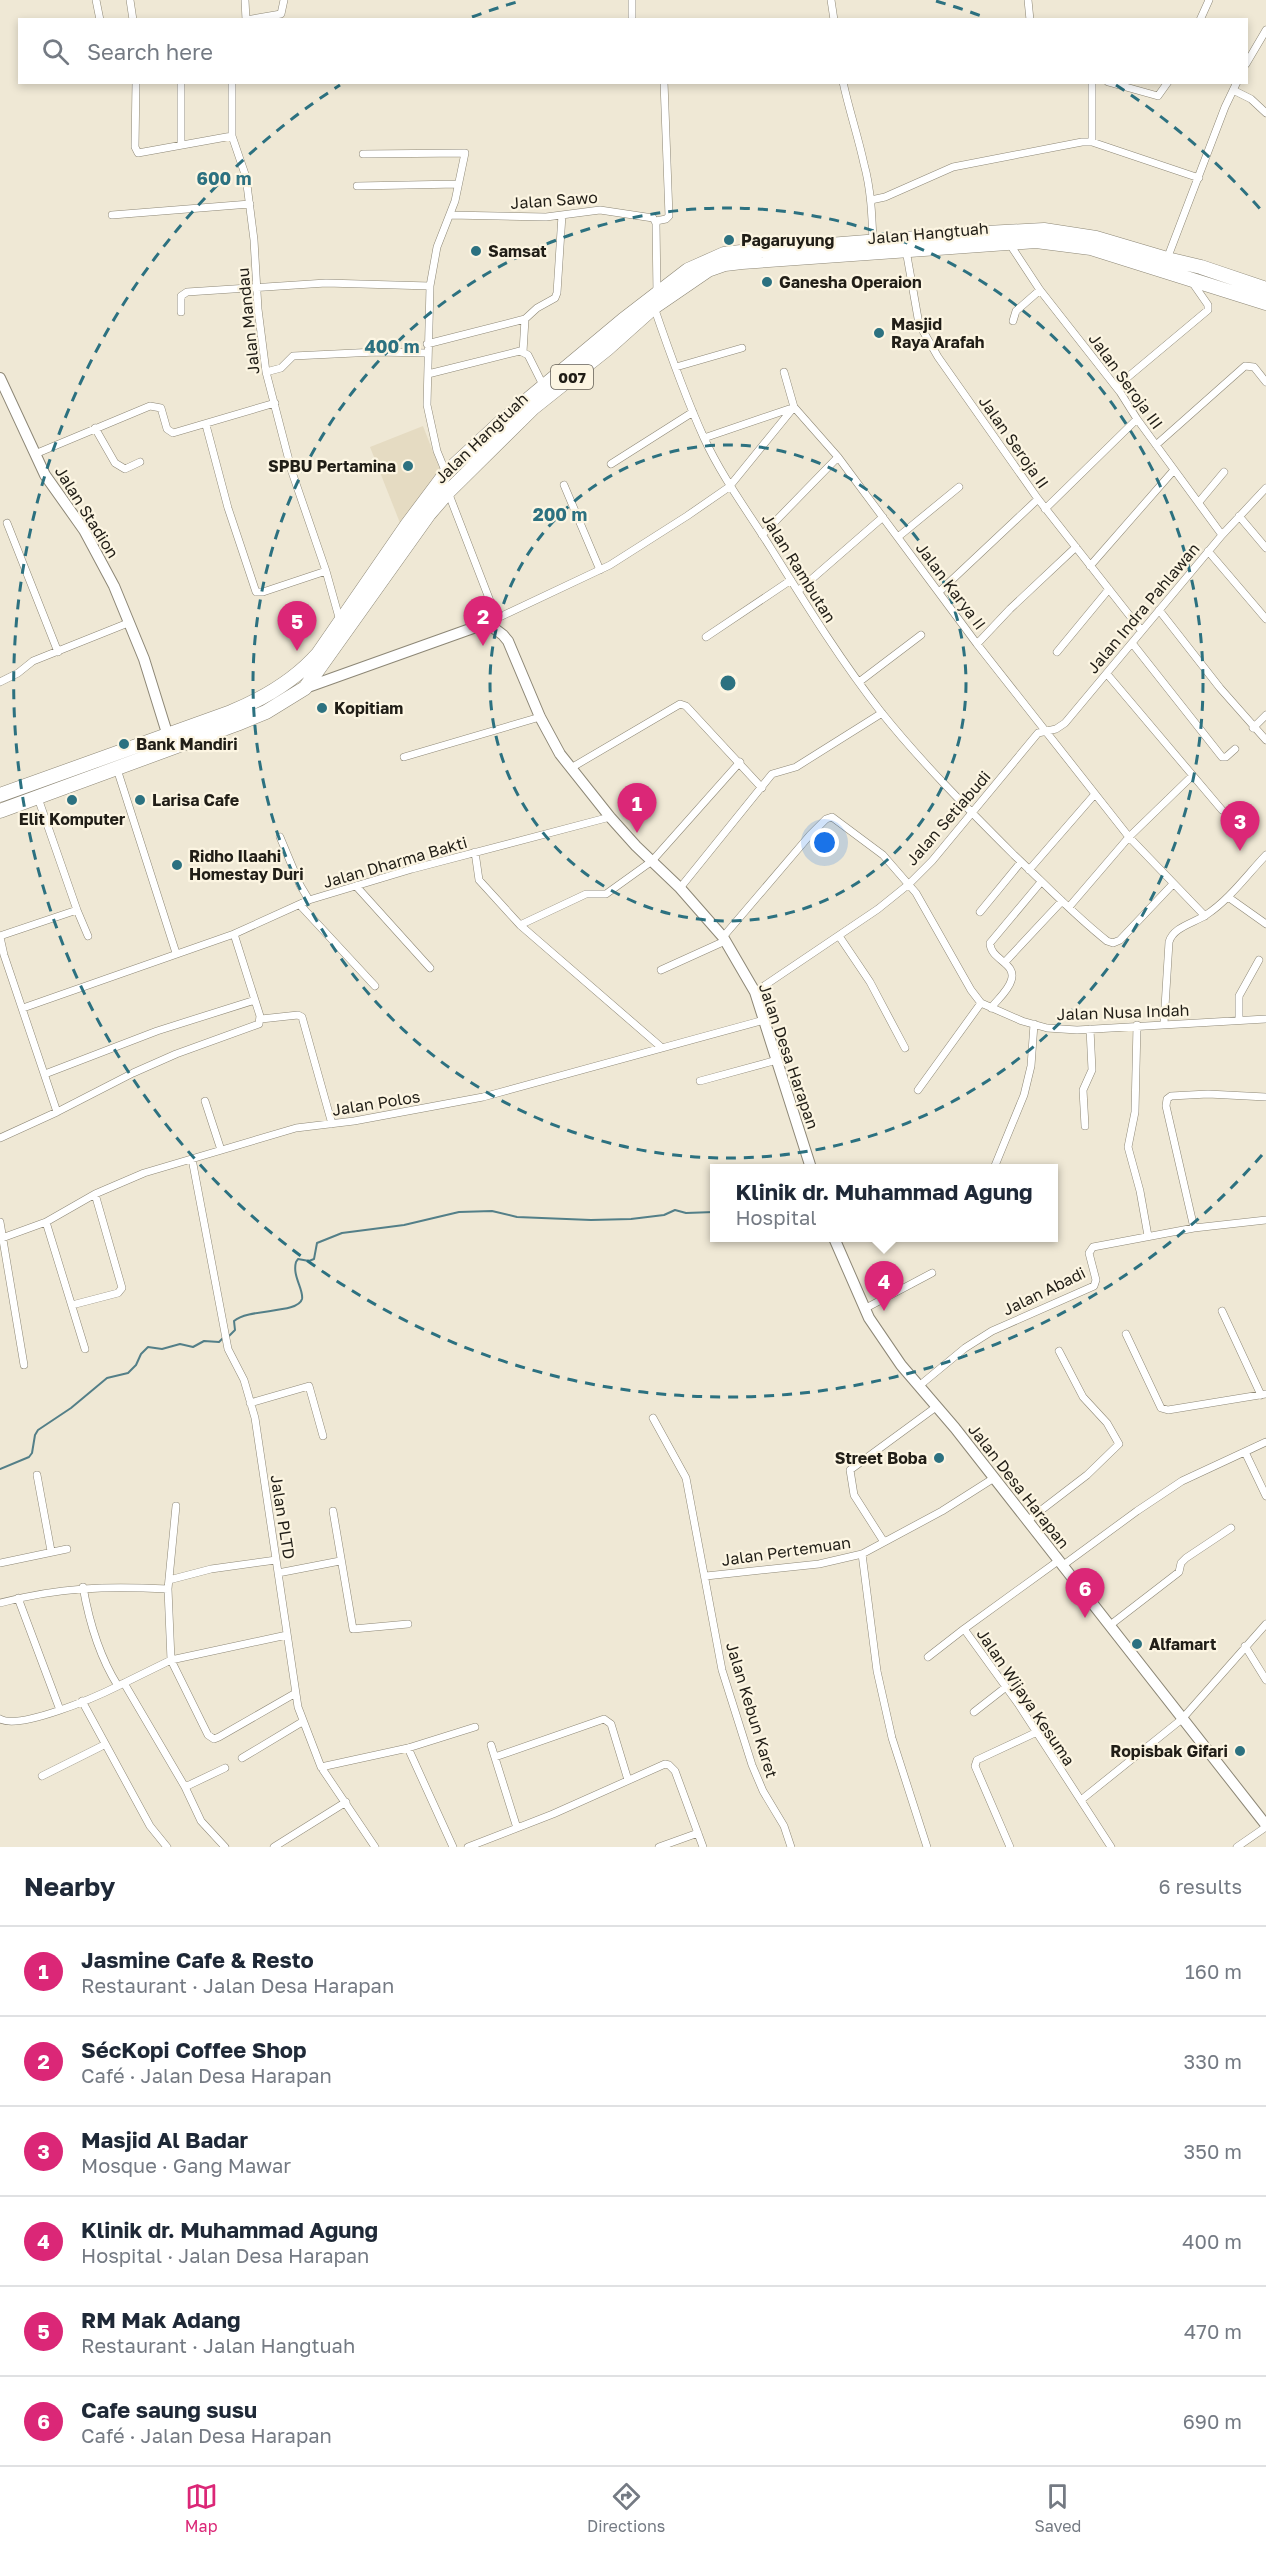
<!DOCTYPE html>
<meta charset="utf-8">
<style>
:root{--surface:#fff;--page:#f2f2f3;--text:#1f2937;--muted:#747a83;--line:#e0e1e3;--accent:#db2777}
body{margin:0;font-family:"Golos Text",sans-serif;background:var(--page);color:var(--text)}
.you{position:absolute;left:825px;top:843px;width:21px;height:21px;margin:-15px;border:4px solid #fff;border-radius:50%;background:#1a73e8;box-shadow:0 0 0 9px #1a73e833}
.badge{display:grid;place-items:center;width:39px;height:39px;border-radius:50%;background:var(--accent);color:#fff;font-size:20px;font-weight:700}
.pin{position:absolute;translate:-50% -50px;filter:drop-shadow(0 2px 3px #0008)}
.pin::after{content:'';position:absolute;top:32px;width:21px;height:18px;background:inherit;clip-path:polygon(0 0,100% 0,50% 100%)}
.popup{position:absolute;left:710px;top:1164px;width:348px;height:78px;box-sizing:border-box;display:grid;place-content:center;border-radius:0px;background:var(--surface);filter:drop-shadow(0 2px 4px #0005);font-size:20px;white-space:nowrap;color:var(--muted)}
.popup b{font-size:22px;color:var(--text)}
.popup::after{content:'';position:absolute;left:50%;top:100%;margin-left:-12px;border:12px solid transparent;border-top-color:var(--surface)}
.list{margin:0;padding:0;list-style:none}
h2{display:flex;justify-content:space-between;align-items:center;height:78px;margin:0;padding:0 24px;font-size:26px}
h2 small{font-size:20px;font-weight:400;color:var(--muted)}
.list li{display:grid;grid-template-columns:39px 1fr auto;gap:18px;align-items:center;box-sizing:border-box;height:90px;padding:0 24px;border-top:2px solid var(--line)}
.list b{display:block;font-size:22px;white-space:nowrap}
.list p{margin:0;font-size:20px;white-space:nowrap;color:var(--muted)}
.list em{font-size:20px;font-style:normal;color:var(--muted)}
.icon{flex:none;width:33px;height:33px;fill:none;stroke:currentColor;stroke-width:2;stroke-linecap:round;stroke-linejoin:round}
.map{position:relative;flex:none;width:1266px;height:1847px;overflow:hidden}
.search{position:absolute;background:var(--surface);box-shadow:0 3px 9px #0003;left:18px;right:18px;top:18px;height:66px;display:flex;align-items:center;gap:15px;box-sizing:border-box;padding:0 21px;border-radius:0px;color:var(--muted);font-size:22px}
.sheet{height:618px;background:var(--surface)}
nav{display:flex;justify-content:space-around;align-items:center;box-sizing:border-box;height:84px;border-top:2px solid var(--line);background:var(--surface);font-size:16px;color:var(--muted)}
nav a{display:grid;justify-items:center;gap:3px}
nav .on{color:var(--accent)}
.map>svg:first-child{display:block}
</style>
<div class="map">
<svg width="1266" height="1847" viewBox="0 0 1266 1847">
<rect width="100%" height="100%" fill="#efe8d5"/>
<path fill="#e5dbc2" d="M 423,426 L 442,475 L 402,528 L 370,447 Z"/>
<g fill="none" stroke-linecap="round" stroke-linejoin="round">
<path stroke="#537f88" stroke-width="2" d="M 229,1336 L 235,1330 L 234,1321 C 249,1308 298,1314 302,1299 C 304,1290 292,1276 296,1262 L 298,1259 L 309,1261 L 314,1259 L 317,1243 L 342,1233 L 404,1225 L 459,1212 L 492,1211 L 517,1217 L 591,1220 L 631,1219 L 664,1215 L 675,1210 L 686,1213 L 714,1212
M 0,1469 L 29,1457 L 32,1453 L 35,1435 L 38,1430 L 71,1408 L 107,1378 L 128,1373 L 136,1365 L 141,1354 L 148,1347 L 162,1349 L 180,1344 L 193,1347 L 204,1341 L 219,1342 L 223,1338"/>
<g stroke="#8d8776" stroke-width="8">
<path id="street" d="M 96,0 L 100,20
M 130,0 L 133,20
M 245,0 L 246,20 L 281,14 L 284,0
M 632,0 L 632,17
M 831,0 L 834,20
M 1028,0 L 1030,20
M 1200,20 L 1209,0
M 1246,64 L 1266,30
M 136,82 L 135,147 L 138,153 L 232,136
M 232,82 L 232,136 L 246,177 L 254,240 L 258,309 L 266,372 L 292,472 L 326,571 L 340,621
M 843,82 C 849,110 858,136 864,164 C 871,189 872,216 873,242
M 1108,82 L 1158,96 L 1168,82
M 1233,90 L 1251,99 L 1266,113
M 1092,142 L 1092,82
M 181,145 L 181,82
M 363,154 L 465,153 L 455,201 L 437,247 L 430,286 L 427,405 L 437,451 L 446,473
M 357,186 L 458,184
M 871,200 L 885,197 L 953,167 L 1082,142 L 1092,142 L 1199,178
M 112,215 L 250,204
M 450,215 L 546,217 L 600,210 L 653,218 L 656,223 L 657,294
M 656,221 L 666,219 L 669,216 L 664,82
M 1009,243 L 1040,290 L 1120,392 L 1137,419 L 1222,535
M 906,250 L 919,324 L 938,357 L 1038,499 L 1141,630
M 1167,259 L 1225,107 L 1237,82
M 654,307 C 669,351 685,396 704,438 C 723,479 749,513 772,550 C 807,606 841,661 881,712 C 922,763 968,809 1014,855 C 1045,884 1074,915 1107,941 L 1113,943 L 1120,940 L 1173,884
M 181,312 L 181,296 L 187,292 L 326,283 L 430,286
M 1013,321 L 1016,311 L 1040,290
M 427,344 L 525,319
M 523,352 L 525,319 L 537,308 L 555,298 L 557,293 L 562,215
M 676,367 L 742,348
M 266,372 L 281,368 L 293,356 L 376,352 L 427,353
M 784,372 L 794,407 L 838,457 L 977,644 L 1129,837 L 1205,916
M 428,374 L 520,351 L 528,355 L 544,387
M 1116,387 L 1208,310 L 1208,305 L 1192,282
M 206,425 L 228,508 L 256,592 L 263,592 L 326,571
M 95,428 L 115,463 L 125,469 L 140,462
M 704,438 L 792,408
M 1156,445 L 1245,366 L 1254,367 L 1266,382
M 35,454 L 150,406 L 161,408 L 167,429 L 173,433 L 275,403
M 611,464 L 693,412
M 564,485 L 600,570
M 448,492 L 497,619
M 1199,502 L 1224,472
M 1045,509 L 1137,419
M 1239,516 L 1266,548
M 7,523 L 58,652
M 762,535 L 838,457
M 898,537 L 959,487
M 1208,551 L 1266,619
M 1090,566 L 1174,470
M 798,591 L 883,517
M 939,592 L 1038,499
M 1159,610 L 1220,688 L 1266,740
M 487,623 L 610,565 L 687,516 L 729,487 L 794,407
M 706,637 L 791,580
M 1132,643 L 1222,757 L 1226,757 L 1235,749
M 977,644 L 1010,609 L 1076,547
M 1057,652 L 1109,589
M 1107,674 L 1222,810
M 0,682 L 18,673 L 33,661 L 128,623
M 859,682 L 921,635
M 1253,728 L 1266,715
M 404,757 L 540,717
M 571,768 L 680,704 L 686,706 L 762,788
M 117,769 L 176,953
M 280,837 L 300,885 L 309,900
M 475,852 L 479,880 L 520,925 L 661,1047
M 1029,870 L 1095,794
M 356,886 L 430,968
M 680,888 L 772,774 L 796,767 L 882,713
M 1228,897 L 1266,924
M 300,905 L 375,986
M 1069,907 L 1129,837 L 1192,776
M 77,910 L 88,936
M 980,912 L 1021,862
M 520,925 L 586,894 L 606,894 L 652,861 L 740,762
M 0,936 L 77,910 L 38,798
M 839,936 L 870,982 L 905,1048
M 0,937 L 4,955 L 57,1112
M 723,937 L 810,835 L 826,819 L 832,817 L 883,855 L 916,893 L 971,990 L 981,1003 L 1022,1021 L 1047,1028 L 1077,1030 L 1266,1019
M 1005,962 L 1062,901
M 661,970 L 725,941
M 755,992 L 878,909 L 909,884 L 932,861 L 1038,733 L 1056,729 L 1065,723 L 1222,535 L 1266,488
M 23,1008 L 234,934 L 309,900 L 412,869 L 610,817
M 991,1008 C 997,1000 1008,991 1011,981 C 1018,963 990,960 990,943 L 1041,882
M 261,1019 L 298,1015 L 302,1017 L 332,1124
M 1239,1020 L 1239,996 L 1259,960
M 1164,1023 L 1169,942 C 1173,927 1194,923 1206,915 C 1229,900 1247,875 1266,855
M 1137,1025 L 1135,1112 L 1128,1147 L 1140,1191 L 1148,1236
M 45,1074 L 157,1031 L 255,1000
M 700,1081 L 777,1060
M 918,1090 L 981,1003
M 205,1101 L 221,1150
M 1085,1126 L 1083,1090 L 1092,1070 L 1090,1029
M 0,1138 L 57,1112 L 133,1073 L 176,1054 L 259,1024 L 260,1016 L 234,934
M 192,1159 L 228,1349 L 244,1380 L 255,1418 L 298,1707 L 321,1767 L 375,1847
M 994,1168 L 1024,1095 L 1031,1066 L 1034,1024
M 0,1222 L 24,1365
M 46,1222 L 85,1349
M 1194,1228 L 1166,1106 L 1167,1099 L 1171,1096 L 1208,1094 L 1266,1097
M 2,1238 L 46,1222 L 95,1194 L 144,1173 L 296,1128 L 354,1121 L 483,1097 L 764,1020
M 72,1305 L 118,1293 L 122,1288 L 95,1194
M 866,1308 L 932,1273
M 1222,1311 L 1261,1395
M 1126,1334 L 1161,1408 L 1168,1410 L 1266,1394
M 919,1386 L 965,1348 L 992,1331 L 1094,1286 L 1096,1280 L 1089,1253 L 1093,1247 L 1194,1228 L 1266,1220
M 250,1403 L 309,1386 L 323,1436
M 653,1418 L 686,1478 L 722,1670 L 752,1765 L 763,1791 L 784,1826 L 791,1847
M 1245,1452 L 1266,1496
M 37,1475 L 51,1551
M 176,1506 L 168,1589 L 171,1660 L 208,1735 L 214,1739 L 219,1737 L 294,1694
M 333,1511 L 353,1629 L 408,1624
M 1027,1521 L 1087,1475 L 1119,1444 L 1107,1423 L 1083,1397 L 1059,1351
M 884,1542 L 854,1495 L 850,1470 L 936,1407
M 862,1554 L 877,1671 L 892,1738 L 927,1847
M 1058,1561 L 964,1629 L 1019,1705 L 1111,1847
M 0,1563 L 67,1549
M 1062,1566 L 1137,1511 L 1182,1481 L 1266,1442
M 278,1573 L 340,1561
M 706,1576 L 819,1564 L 862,1554 L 942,1511 L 994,1478
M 169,1580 L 211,1569 L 276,1560
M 83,1587 C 89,1621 99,1656 118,1686 L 171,1660 L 287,1635
M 18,1598 L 60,1710
M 0,1603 C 60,1587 107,1586 168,1589
M 1109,1626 L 1179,1572 L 1181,1563 L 1186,1558 L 1231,1528
M 1245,1646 L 1266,1680
M 928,1657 L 964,1629
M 124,1683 L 185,1787 L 201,1821 L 225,1847
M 82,1701 L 150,1826 L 167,1847
M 974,1712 L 1006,1687
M 0,1719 C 20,1730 96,1697 118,1686
M 491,1745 L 517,1828
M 408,1748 L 453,1847
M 495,1757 L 604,1719 L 611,1724 L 628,1780
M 242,1758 L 302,1722
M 321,1767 L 408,1748 L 475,1727
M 42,1776 L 104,1745
M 185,1787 L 225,1768
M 1081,1800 L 1182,1719 L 1266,1624
M 274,1847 L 346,1802
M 468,1847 L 553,1814 L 665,1764 L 669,1765 L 675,1771 L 703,1847
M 659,1847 L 698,1833
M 1010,1847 L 975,1766 L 977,1760 L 1037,1732
M 1237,1847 L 1266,1827"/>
</g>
<g stroke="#8d8776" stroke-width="12">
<path id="secondary" d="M 0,378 L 45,475 L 84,530 L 114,586 L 144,659 L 167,733
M 305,688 L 487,623 L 503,635 L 508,641 L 540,717 L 560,754 L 610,817 L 636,846 L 680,888 L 723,937 L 755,992 L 811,1168
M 834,1238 L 869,1318 L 901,1365 L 955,1428 L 1266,1825"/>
</g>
<g stroke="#8d8776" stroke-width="15">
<path id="highway" d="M 0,795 L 231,712 C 265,698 294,681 318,654 L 407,525 L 446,473 L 501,422 L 623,320 L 688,270 L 724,254 L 741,252 L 968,234 L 1044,230 L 1096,238 L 1167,259 L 1201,267 L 1266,289
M 0,811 L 237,724 L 266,712 L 305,688 L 429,514 L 448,492 L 533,408 L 607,349 L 654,307 L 708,270 L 725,264 L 742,262 L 1036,241 L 1091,248 L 1266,303"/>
</g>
<use href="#street" stroke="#fff" stroke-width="7"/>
<use href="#secondary" stroke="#fff" stroke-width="10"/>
<use href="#highway" stroke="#fff" stroke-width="14"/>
</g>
<g fill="none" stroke="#2c7180" stroke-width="3" stroke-dasharray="10 8">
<circle cx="728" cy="683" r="238"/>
<circle cx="728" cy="683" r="475"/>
<path d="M1262 1155A713 713 0 1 1 340 85M472 17A713 713 0 0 1 520 1M936 1A713 713 0 0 1 984 17M1116 85A713 713 0 0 1 1262 211"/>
</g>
<g fill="#2c7180" stroke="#fcf5e2" stroke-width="2">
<circle cx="729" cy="240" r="6"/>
<circle cx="476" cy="251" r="6"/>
<circle cx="767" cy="282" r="6"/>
<circle cx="879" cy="333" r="6"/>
<circle cx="408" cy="466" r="6"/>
<circle cx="322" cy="708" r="6"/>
<circle cx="124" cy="744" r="6"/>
<circle cx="72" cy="800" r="6"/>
<circle cx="140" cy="800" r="6"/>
<circle cx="177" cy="865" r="6"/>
<circle cx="939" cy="1458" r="6"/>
<circle cx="1137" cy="1644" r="6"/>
<circle cx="1240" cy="1751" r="6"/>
</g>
<g text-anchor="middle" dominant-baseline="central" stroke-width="4.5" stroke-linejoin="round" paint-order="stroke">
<rect fill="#fcf5e2" stroke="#635e54" stroke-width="1.5" x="551" y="365" width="42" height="24" rx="4.5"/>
<g font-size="15" font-weight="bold" fill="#211e17">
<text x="572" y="377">007</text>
</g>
<g font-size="16" fill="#211e17" stroke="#fcf5e2">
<text transform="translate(554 200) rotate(-4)">Jalan Sawo</text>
<text transform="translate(928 233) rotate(-5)">Jalan Hangtuah</text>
<text transform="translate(248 321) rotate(-96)">Jalan Mandau</text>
<text transform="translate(1126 381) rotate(54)">Jalan Seroja III</text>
<text transform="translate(481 438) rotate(-44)">Jalan Hangtuah</text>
<text transform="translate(1014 442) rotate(55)">Jalan Seroja II</text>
<text transform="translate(87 512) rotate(58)">Jalan Stadion</text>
<text transform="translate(799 568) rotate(58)">Jalan Rambutan</text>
<text transform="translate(951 586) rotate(53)">Jalan Karya II</text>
<text transform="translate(1143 608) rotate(-50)">Jalan Indra Pahlawan</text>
<text transform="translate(948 818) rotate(-49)">Jalan Setiabudi</text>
<text transform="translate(395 862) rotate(-16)">Jalan Dharma Bakti</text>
<text transform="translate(1123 1012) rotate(-2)">Jalan Nusa Indah</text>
<text transform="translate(789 1056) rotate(71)">Jalan Desa Harapan</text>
<text transform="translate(376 1103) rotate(-9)">Jalan Polos</text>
<text transform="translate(1044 1291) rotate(-26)">Jalan Abadi</text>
<text transform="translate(1019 1486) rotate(52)">Jalan Desa Harapan</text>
<text transform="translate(283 1517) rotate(81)">Jalan PLTD</text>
<text transform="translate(786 1551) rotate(-8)">Jalan Pertemuan</text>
<text transform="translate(1026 1697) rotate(56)">Jalan Wijaya Kesuma</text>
<text transform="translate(752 1710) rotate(73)">Jalan Kebun Karet</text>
</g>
<g font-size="16" font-weight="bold" fill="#211e17" stroke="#fcf5e2" text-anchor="start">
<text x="741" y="240">Pagaruyung</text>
<text x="488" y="251">Samsat</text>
<text x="779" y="282">Ganesha Operaion</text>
<text x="891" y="324">Masjid<tspan x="891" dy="18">Raya Arafah</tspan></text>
<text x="396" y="466" text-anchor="end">SPBU Pertamina</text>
<text x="334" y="708">Kopitiam</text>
<text x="136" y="744">Bank Mandiri</text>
<text x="152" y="800">Larisa Cafe</text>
<text x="72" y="819" text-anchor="middle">Elit Komputer</text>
<text x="189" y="856">Ridho Ilaahi<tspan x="189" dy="18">Homestay Duri</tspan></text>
<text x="927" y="1458" text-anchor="end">Street Boba</text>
<text x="1149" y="1644">Alfamart</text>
<text x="1228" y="1751" text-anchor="end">Ropisbak Gifari</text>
</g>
</g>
<circle cx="728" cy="683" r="9" fill="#2c7180" stroke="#fcf5e2" stroke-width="3"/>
<g font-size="18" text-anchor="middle" font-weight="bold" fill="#2c7180" stroke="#fcf5e2" stroke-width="4.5" stroke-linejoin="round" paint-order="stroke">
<text x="224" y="185">600 m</text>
<text x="392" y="353">400 m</text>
<text x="560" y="521">200 m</text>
</g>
</svg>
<div class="you"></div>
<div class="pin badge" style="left:637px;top:833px">1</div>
<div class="pin badge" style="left:483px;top:646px">2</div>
<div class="pin badge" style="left:1240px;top:851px">3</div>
<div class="pin badge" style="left:884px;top:1311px">4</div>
<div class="popup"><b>Klinik dr. Muhammad Agung</b>Hospital</div>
<div class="pin badge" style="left:297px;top:651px">5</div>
<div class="pin badge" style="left:1085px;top:1618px">6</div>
<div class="search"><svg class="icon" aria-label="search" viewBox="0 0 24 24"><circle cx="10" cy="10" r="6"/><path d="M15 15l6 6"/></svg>Search here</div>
</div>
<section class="sheet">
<h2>Nearby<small>6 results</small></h2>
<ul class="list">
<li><span class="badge">1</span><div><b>Jasmine Cafe &amp; Resto</b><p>Restaurant · Jalan Desa Harapan</p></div><em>160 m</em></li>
<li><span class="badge">2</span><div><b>SécKopi Coffee Shop</b><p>Café · Jalan Desa Harapan</p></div><em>330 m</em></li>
<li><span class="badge">3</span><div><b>Masjid Al Badar</b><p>Mosque · Gang Mawar</p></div><em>350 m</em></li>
<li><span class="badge">4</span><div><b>Klinik dr. Muhammad Agung</b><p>Hospital · Jalan Desa Harapan</p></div><em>400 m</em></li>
<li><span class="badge">5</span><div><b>RM Mak Adang</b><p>Restaurant · Jalan Hangtuah</p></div><em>470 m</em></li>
<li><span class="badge">6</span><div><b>Cafe saung susu</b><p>Café · Jalan Desa Harapan</p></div><em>690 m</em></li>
</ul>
</section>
<nav>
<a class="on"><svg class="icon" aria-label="map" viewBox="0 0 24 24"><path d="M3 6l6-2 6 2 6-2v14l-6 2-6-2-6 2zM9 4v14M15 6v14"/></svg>Map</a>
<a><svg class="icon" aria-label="directions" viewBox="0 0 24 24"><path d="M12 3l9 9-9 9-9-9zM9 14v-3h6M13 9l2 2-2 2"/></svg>Directions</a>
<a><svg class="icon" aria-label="saved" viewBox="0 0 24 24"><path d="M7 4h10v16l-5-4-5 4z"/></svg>Saved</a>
</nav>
